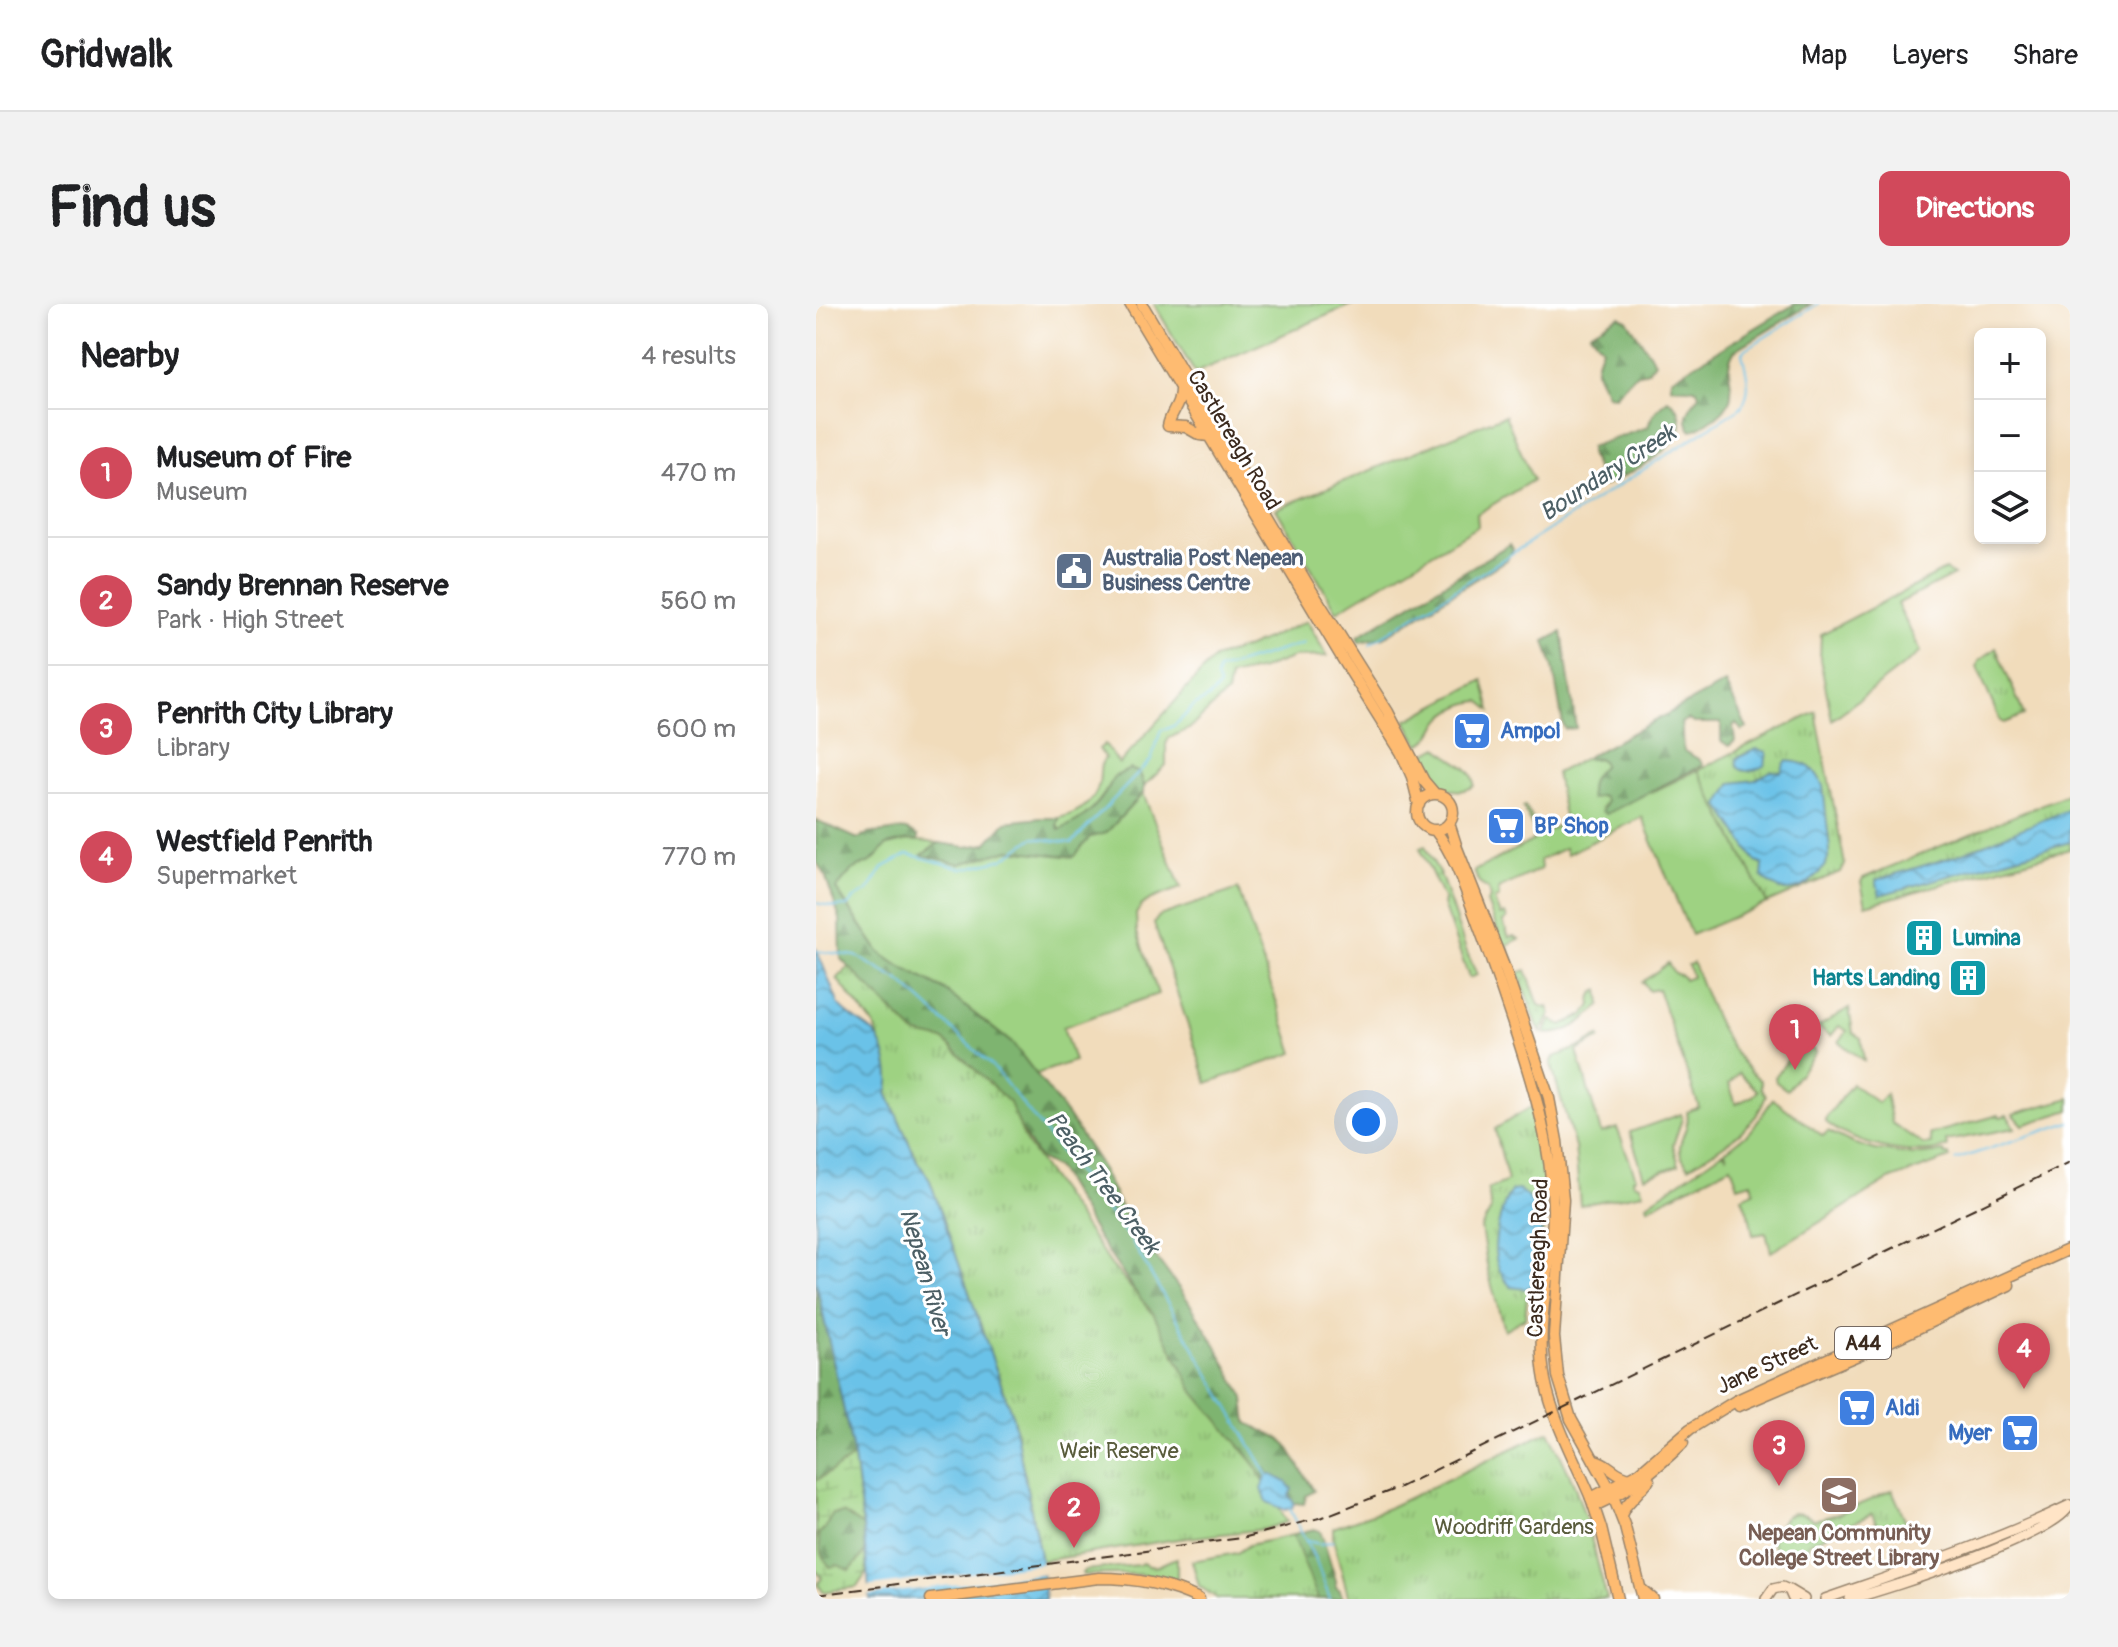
<!DOCTYPE html>
<meta charset="utf-8">
<style>
:root{--surface:#fff;--page:#f2f2f2;--text:#202124;--muted:#757577;--line:#e0e0e0;--accent:#d1495b}
body{margin:0;font-family:Pangolin,sans-serif;background:var(--page);color:var(--text)}
.controls{position:absolute;right:24px;top:24px;display:grid;overflow:hidden;border-radius:12px;box-shadow:0 4px 12px #0003}
.controls button{width:72px;height:72px;display:grid;place-items:center;padding:0;border:0;border-bottom:2px solid var(--line);background:var(--surface);color:var(--text);font:40px sans-serif}
.you{position:absolute;left:550px;top:818px;width:28px;height:28px;margin:-20px;border:6px solid #fff;border-radius:50%;background:#1a73e8;box-shadow:0 0 0 12px #1a73e833}
.badge{display:grid;place-items:center;width:52px;height:52px;border-radius:50%;background:var(--accent);color:#fff;font-size:26px;font-weight:700}
.pin{position:absolute;translate:-50% -66px;filter:drop-shadow(0 2px 4px #0008)}
.pin::after{content:'';position:absolute;top:42px;width:28px;height:24px;background:inherit;clip-path:polygon(0 0,100% 0,50% 100%)}
.list{margin:0;padding:0;list-style:none}
h2{display:flex;justify-content:space-between;align-items:center;height:104px;margin:0;padding:0 32px;font-size:34px}
h2 small{font-size:26px;font-weight:400;color:var(--muted)}
.list li{display:grid;grid-template-columns:52px 1fr auto;gap:24px;align-items:center;box-sizing:border-box;height:128px;padding:0 32px;border-top:2px solid var(--line)}
.list b{display:block;font-size:30px;white-space:nowrap}
.list p{margin:0;font-size:26px;white-space:nowrap;color:var(--muted)}
.list em{font-size:26px;font-style:normal;color:var(--muted)}
.icon{flex:none;width:44px;height:44px;fill:none;stroke:currentColor;stroke-width:2;stroke-linecap:round;stroke-linejoin:round}
.map{position:relative;flex:none;width:1254px;height:1295px;overflow:hidden;border-radius:12px}
header{display:flex;align-items:center;gap:48px;box-sizing:border-box;height:112px;padding:0 40px;background:var(--surface);border-bottom:2px solid var(--line)}
header strong{font-size:38px}
nav{display:flex;gap:44px;margin-inline-start:auto;font-size:28px}
.intro{display:flex;align-items:center;justify-content:space-between;box-sizing:border-box;height:192px;padding:0 48px}
h1{margin:0;font-size:56px}
.button{padding:20px 36px;border-radius:12px;background:var(--accent);color:#fff;font-size:28px;font-weight:700}
main{display:flex;gap:48px;padding:0 48px}
aside{flex:1;background:var(--surface);border-radius:12px;box-shadow:0 4px 12px #0003}
.map>svg:first-child{display:block}
</style>
<header>
<strong>Gridwalk</strong>
<nav><a>Map</a><a>Layers</a><a>Share</a></nav>
</header>
<div class="intro"><h1>Find us</h1><a class="button">Directions</a></div>
<main>
<aside>
<h2>Nearby<small>4 results</small></h2>
<ul class="list">
<li><span class="badge">1</span><div><b>Museum of Fire</b><p>Museum</p></div><em>470 m</em></li>
<li><span class="badge">2</span><div><b>Sandy Brennan Reserve</b><p>Park · High Street</p></div><em>560 m</em></li>
<li><span class="badge">3</span><div><b>Penrith City Library</b><p>Library</p></div><em>600 m</em></li>
<li><span class="badge">4</span><div><b>Westfield Penrith</b><p>Supermarket</p></div><em>770 m</em></li>
</ul>
</aside>
<div class="map">
<svg width="1254" height="1295" viewBox="0 0 1254 1295">
<defs>
<pattern id="forest-firs" width="22" height="20" patternUnits="userSpaceOnUse" patternTransform="scale(2)"><rect width="22" height="20" fill="#7eb470"/><path d="M5 1l3.5 6h-7zM16 11l3.5 6h-7z" fill="#68935b"/></pattern>
<pattern id="wetland-marsh" width="20" height="14" patternUnits="userSpaceOnUse" patternTransform="scale(2)"><rect width="20" height="14" fill="#9ed282"/><path d="M1 5h8M5 5V1M11 12h8M15 12V8" fill="none" stroke="#89b470"/></pattern>
<pattern id="park-tufts" width="24" height="20" patternUnits="userSpaceOnUse" patternTransform="scale(2)"><rect width="24" height="20" fill="#9ed282"/><path d="M3 7l-1-3M5 7V3M7 7l1-3M15 17l-1-3M17 17v-4M19 17l1-3" fill="none" stroke="#89b470"/></pattern>
<pattern id="garden-dots" width="8" height="8" patternUnits="userSpaceOnUse" patternTransform="scale(2)"><rect width="8" height="8" fill="#9ed282"/><path d="M2 2h.1M6 6h.1" fill="none" stroke="#89b470" stroke-width="1.8" stroke-linecap="round"/></pattern>
<pattern id="water-waves" width="16" height="10" patternUnits="userSpaceOnUse" patternTransform="scale(2)"><rect width="16" height="10" fill="#6bc2e8"/><path d="M0 5q4-4 8 0t8 0" fill="none" stroke="#599ebb"/></pattern>
</defs>
<rect width="100%" height="100%" fill="#fff"/>
<filter id="ink" filterUnits="userSpaceOnUse"><feTurbulence type="fractalNoise" baseFrequency=".0125" numOctaves="2"/><feDisplacementMap in="SourceGraphic" scale="16" xChannelSelector="R" yChannelSelector="G"/><feConvolveMatrix kernelMatrix="1 2 1 2 8 2 1 2 1" color-interpolation-filters="sRGB"/></filter>
<filter id="wash" filterUnits="userSpaceOnUse"><feTurbulence type="fractalNoise" baseFrequency=".006" numOctaves="4" result="noise"/><feDisplacementMap in="SourceGraphic" scale="32" xChannelSelector="R" yChannelSelector="G"/><feGaussianBlur stdDeviation="1.8" result="paint"/><feColorMatrix in="noise" values="0 0 0 0 0 0 0 0 0 0 0 0 0 0 0 0 0 1.4 0 .05"/><feComposite in="paint" operator="in"/></filter>
<g filter="url(#wash)">
<rect width="100%" height="100%" fill="#f1dcbb"/>
<path fill="#9ed282" stroke="#6c7e50" stroke-width="2" fill-rule="evenodd" d="M 338,0 L 537,0 L 379,69 Z
M 689,111 L 717,176 L 661,210 L 662,222 L 521,307 L 460,205 Z
M 1129,266 L 1138,271 L 1081,300 L 1105,348 L 1016,416 L 1004,355 L 1005,330 Z
M 491,317 L 511,352 L 478,353 L 446,365 L 414,372 L 411,389 L 373,425 L 353,434 L 350,440 L 350,461 L 328,482 L 324,469 L 314,465 L 298,473 C 285,499 270,515 243,526 L 241,520 L 243,514 C 262,509 278,500 283,480 C 285,469 282,463 289,454 L 283,445 L 289,440 L 303,460 L 398,354 L 432,343 Z
M 667,376 L 675,406 L 664,397 C 650,398 632,406 624,417 C 615,428 617,434 603,441 L 590,417 Z
M 622,443 C 633,457 660,462 658,482 C 642,492 615,484 610,464 C 609,460 610,456 608,451 Z
M 771,453 L 772,455 L 782,454 L 787,458 L 784,492 L 788,493 L 790,498 L 786,503 L 836,488 L 882,466 L 951,599 L 875,631 L 826,513 L 751,550 L 749,544 L 724,556 L 725,565 L 682,585 L 683,593 L 678,596 L 684,611 L 689,610 L 691,615 L 687,618 L 693,633 L 698,632 L 703,635 L 691,641 L 700,666 L 690,649 L 671,598 L 674,594 L 672,585 L 663,579 L 658,567 L 718,536 L 719,529 L 707,503 L 709,502 L 723,526 L 727,529 L 749,518 L 740,469 Z
M 327,489 L 365,584 L 335,595 L 326,601 L 320,610 L 321,628 L 342,690 L 247,723 L 258,757 L 220,770 L 197,740 L 127,685 L 80,660 L 63,648 L 20,584 L 36,566 L 56,557 L 71,541 L 93,536 L 123,539 L 107,550 L 144,560 L 193,546 L 213,547 L 290,529 Z
M 422,585 L 478,749 L 391,779 L 338,619 L 343,612 Z
M 852,659 L 858,669 L 866,672 L 868,676 L 876,673 L 872,661 L 877,659 C 894,702 908,746 945,777 L 945,784 L 950,792 C 939,826 903,844 873,863 C 851,842 876,829 871,808 L 883,803 L 842,685 L 833,687 L 827,678 L 825,679 ZM 923,769 L 942,787 L 937,792 L 920,800 L 913,780 Z
M 783,686 L 785,700 C 771,715 750,733 728,729 L 735,716 L 746,721 L 768,711 L 775,701 C 775,693 775,690 783,686 Z
M 1033,704 L 1037,729 L 1045,734 L 1048,757 L 1023,738 L 1031,727 L 1023,722 L 1015,732 L 1002,723 Z
M 783,732 L 784,734 L 761,747 L 785,829 L 801,824 L 820,873 L 817,875 L 818,879 L 824,881 L 827,889 L 764,901 L 759,843 L 735,760 L 738,753 L 764,743 Z
M 986,737 L 1000,748 L 971,786 L 960,778 L 959,773 Z
M 1036,780 L 1062,799 L 1070,790 L 1076,819 L 1108,841 L 1115,840 L 1114,830 L 1183,811 L 1184,813 L 1191,811 L 1199,824 L 1130,837 L 1131,843 C 1099,855 1037,841 1010,818 L 1010,814 Z
M 1254,794 L 1254,806 L 1207,821 L 1197,810 Z
M 957,795 L 1007,832 L 1012,827 L 1036,839 L 1063,847 L 1064,846 L 1097,851 L 1128,848 L 1129,851 L 1133,851 L 1134,854 L 1073,876 L 955,948 L 950,929 L 937,931 L 934,915 L 926,893 L 938,888 L 935,878 L 922,882 L 915,862 L 832,904 L 831,900 L 907,848 L 911,853 L 909,847 L 935,827 Z
M 865,810 L 866,815 L 857,841 L 863,861 L 828,873 L 814,828 Z
M 361,1254 L 361,1274 C 350,1278 340,1273 328,1271 C 308,1269 287,1270 267,1271 L 266,1269 L 269,1266 L 323,1261 L 326,1259 C 343,1268 344,1258 361,1254 Z"/>
<path fill="url(#forest-firs)" stroke="#5c6f47" stroke-width="2" d="M 979,0 L 995,0 L 918,47 C 902,73 933,90 897,115 C 889,120 884,125 875,126 C 865,112 875,103 883,91 L 881,86 C 873,82 864,85 855,83 L 855,75 Z
M 803,12 L 811,16 L 839,58 L 832,67 L 819,71 L 799,92 L 791,91 C 782,67 774,72 786,44 L 774,29 Z
M 852,96 C 861,102 864,107 865,118 C 866,145 810,171 788,182 L 774,150 L 774,143 L 832,123 C 836,110 841,104 852,96 Z
M 694,240 L 697,245 L 691,255 L 568,333 L 543,338 L 541,333 Z
M 746,328 L 760,424 L 749,425 L 747,421 L 737,363 L 729,337 Z
M 909,379 L 931,424 L 926,427 L 920,419 L 917,422 L 919,437 L 913,442 L 905,437 L 905,419 L 877,419 L 872,415 L 865,419 C 867,429 865,438 868,447 L 884,456 L 887,461 L 790,510 L 786,507 L 790,498 L 788,493 L 784,492 L 775,495 C 772,481 776,472 787,462 L 787,458 L 782,454 L 772,455 L 771,453 Z
M 314,465 L 324,469 L 328,482 L 327,489 L 290,529 L 274,533 L 258,553 L 193,546 L 144,560 L 106,551 L 123,539 L 150,543 L 170,540 L 190,518 L 224,514 L 243,514 L 241,520 L 243,526 C 270,515 286,499 298,473 Z
M 0,516 L 42,535 C 52,528 57,529 68,528 C 86,527 84,521 102,532 L 102,537 L 93,536 L 71,541 L 56,557 L 36,566 L 20,585 L 63,648 L 80,660 L 127,685 L 197,740 L 252,812 L 283,859 L 308,910 L 371,995 L 400,1042 L 428,1094 L 431,1119 L 463,1134 L 470,1140 L 498,1187 L 490,1192 L 488,1200 L 478,1199 L 462,1174 L 455,1170 L 446,1180 L 424,1187 L 323,993 L 282,934 L 241,864 L 223,855 L 191,803 L 98,729 L 25,655 L 24,615 L 9,571 L 0,557 Z
M 0,978 L 38,1153 L 0,1177 Z
M 27,1209 L 47,1222 L 49,1248 L 34,1267 L 14,1264 L 5,1250 L 2,1230 L 9,1224 L 16,1210 Z
M 498,1225 L 504,1227 L 507,1234 L 520,1277 L 520,1283 L 524,1286 L 527,1295 L 498,1295 L 478,1236 L 478,1230 Z"/>
<path fill="url(#wetland-marsh)" stroke="#6c7e50" stroke-width="2" d="M 38,1153 L 47,1222 L 27,1209 L 16,1210 L 9,1224 L 2,1230 L 5,1250 L 14,1263 L 22,1261 L 34,1267 L 49,1248 L 51,1268 L 41,1283 L 7,1288 L 2,1280 L 6,1274 L 0,1265 L 0,1177 Z"/>
<path fill="url(#park-tufts)" stroke="#6c7e50" stroke-width="2" d="M 1180,344 L 1208,411 L 1188,419 L 1184,417 L 1161,363 L 1163,357 Z
M 1000,408 L 1029,561 L 1024,568 L 951,599 L 882,466 Z
M 1254,489 L 1254,545 L 1050,601 L 1045,578 L 1047,574 Z
M 33,663 L 98,729 L 128,736 L 194,799 L 211,840 L 296,962 L 337,1009 L 378,1088 L 437,1158 L 471,1218 L 449,1225 L 355,1236 L 225,1257 L 197,1114 L 113,874 L 102,859 L 71,789 L 71,760 L 58,721 L 21,675 Z
M 715,803 C 735,864 729,928 720,991 L 711,994 L 709,1014 L 688,1026 L 672,967 L 665,924 L 675,906 L 672,885 L 692,877 L 679,825 Z
M 733,1127 L 757,1178 L 770,1215 L 791,1295 L 533,1295 L 517,1234 L 517,1224 L 570,1205 Z
M 1076,1186 L 1092,1222 L 1080,1227 L 1069,1221 L 1059,1225 L 1057,1223 L 1061,1221 L 1056,1210 L 992,1240 L 993,1245 L 959,1247 L 955,1237 C 964,1216 973,1199 998,1216 L 1022,1210 Z
M 477,1231 L 502,1295 L 402,1295 L 383,1282 L 376,1257 L 421,1249 L 433,1241 Z"/>
<path fill="url(#garden-dots)" stroke="#6c7e50" stroke-width="2" d="M 609,542 L 626,575 L 650,646 L 661,671 L 653,674 L 627,601 L 628,596 L 604,544 Z
M 710,666 L 723,701 L 729,704 L 732,703 L 735,710 L 725,728 L 722,723 L 702,669 Z"/>
<path fill="url(#water-waves)" stroke="#537683" stroke-width="2" d="M 940,445 L 951,448 L 949,461 C 940,468 917,472 921,454 Z
M 971,457 C 990,458 1000,464 1007,482 L 1014,546 C 1012,566 989,588 968,586 C 960,585 952,578 946,573 L 947,561 L 940,558 L 903,501 L 916,479 L 939,476 L 955,467 L 965,468 L 968,460 Z
M 1254,505 L 1254,538 L 1064,591 L 1060,576 L 1139,552 Z
M 0,644 L 23,701 C 33,713 47,719 58,729 C 69,740 77,774 71,789 L 102,859 L 113,874 L 197,1114 L 225,1257 L 229,1295 L 54,1295 L 47,1222 L 38,1153 L 0,978 Z
M 703,886 C 733,906 727,953 716,982 L 709,985 L 695,983 C 674,961 677,938 685,910 C 688,901 689,896 695,887 Z
M 455,1170 L 470,1178 L 476,1185 L 473,1192 L 478,1199 L 476,1204 L 469,1206 L 451,1198 L 446,1185 L 450,1173 Z"/>
<path fill="#f1dcbb" d="M 229,1259 L 230,1269 L 49,1292 L 48,1283 Z"/>
<g fill="none" stroke-linecap="round" stroke-linejoin="round">
<path stroke="#6bc2e8" stroke-width="2" d="M 554,340 L 924,104 C 937,88 931,69 926,50 L 930,45 L 1002,0
M 0,599 L 19,603 L 31,602 L 38,595 L 52,587 L 68,563 L 92,550 L 148,565 L 187,555 L 217,534 L 256,539 L 335,456 L 345,426 C 361,424 366,413 377,403 C 389,394 394,396 403,382 L 400,373 L 402,366 L 488,339
M 0,647 L 40,652 L 85,678 L 177,763 L 315,936 L 453,1173
M 1139,856 L 1254,818
M 474,1205 L 500,1257 L 514,1295
M 491,1237 L 504,1240 L 517,1237"/>
</g>
</g>
<g filter="url(#ink)">
<g fill="none" stroke-linecap="round" stroke-linejoin="round">
<g stroke="#96836c" stroke-width="12">
<path id="secondary" d="M 973,1286 L 988,1295
M 950,1295 L 957,1285 L 966,1283 L 973,1286 L 977,1295
M 1009,1295 C 1092,1266 1175,1239 1254,1201
M 1034,1295 C 1075,1284 1231,1234 1252,1204"/>
</g>
<g stroke="#96836c" stroke-width="13">
<path id="primary" d="M 314,0 L 526,354 L 585,448 L 596,473 L 603,501
M 326,0 L 494,284 L 572,408 L 608,477 L 619,490
M 364,86 C 364,103 355,107 352,122 L 370,123 L 384,131 L 393,132
M601 508a18 18 0 1 1 36 0a18 18 0 1 1-36 0Z
M 633,519 L 641,544 L 689,665 L 733,794 L 741,837 L 747,896 L 738,1033 L 742,1072 L 755,1115 L 794,1185
M 619,526 C 640,553 650,588 662,620 C 674,652 685,684 696,717 C 717,780 736,840 737,906 C 737,963 718,1019 729,1076 C 737,1117 759,1156 775,1194"/>
</g>
<g stroke="#96836c" stroke-width="13">
<path id="trunk" d="M 923,1102 L 1068,1040 L 1193,981
M 778,1156 C 793,1158 798,1172 815,1174
M 795,1187 L 809,1223 L 827,1295
M 778,1202 C 815,1185 838,1167 867,1139
M 805,1211 L 809,1203 L 833,1176
M 824,1284 L 837,1295
M 115,1295 L 283,1274 C 318,1274 352,1280 383,1295
M 802,1295 L 785,1224 L 775,1194 L 823,1169 L 874,1125 L 921,1096 L 1254,945"/>
</g>
<use href="#secondary" stroke="#ffe4c6" stroke-width="9"/>
<use href="#primary" stroke="#febb71" stroke-width="10"/>
<use href="#trunk" stroke="#febb71" stroke-width="10"/>
<path stroke="#3b2a1e" stroke-width="2" stroke-dasharray="12 6" stroke-linecap="butt" d="M 0,1291 L 426,1234 L 507,1213 L 584,1183 L 1254,858"/>
</g>
</g>
<defs>
<g id="civic-square" transform="scale(2)"><rect x="-9" y="-9" width="18" height="18" rx="4" fill="#5c6f8a" stroke="#fff"/><path d="M-.6-6.5H3V-4.5H.6V-3L4-1V1h2V6H-6V1h2V-1L-.6-3ZM-1.2 2.5V6h2.4V2.5Z" fill="#fff"/></g>
<g id="supermarket-square" transform="scale(2)"><rect x="-9" y="-9" width="18" height="18" rx="4" fill="#3f7fe0" stroke="#fff"/><path d="M-6-5.5h2.5l.6 2H6L4.5 2H-2.5L-4.4-4H-6ZM-1.5 3.2a1.3 1.3 0 1 0 .1 0ZM3 3.2a1.3 1.3 0 1 0 .1 0Z" fill="#fff"/></g>
<g id="building-square" transform="scale(2)"><rect x="-9" y="-9" width="18" height="18" rx="4" fill="#0f9aa8" stroke="#fff"/><path d="M-4-6H4V6H1V3H-1V6H-4ZM-2.5-4.3h1.7v1.8h-1.7ZM.8-4.3h1.7v1.8H.8ZM-2.5-1h1.7V.8h-1.7ZM.8-1h1.7V.8H.8Z" fill="#fff"/></g>
<g id="university-square" transform="scale(2)"><rect x="-9" y="-9" width="18" height="18" rx="4" fill="#8d6e63" stroke="#fff"/><path d="M0-5L7-2L0 1L-7-2ZM-4 1L0 2.5L4 1V4Q0 6-4 4Z" fill="#fff"/></g>
</defs>
<g fill-rule="evenodd">
<use href="#civic-square" x="258" y="267"/>
<use href="#supermarket-square" x="656" y="427"/>
<use href="#supermarket-square" x="690" y="522"/>
<use href="#building-square" x="1108" y="634"/>
<use href="#building-square" x="1152" y="674"/>
<use href="#supermarket-square" x="1041" y="1104"/>
<use href="#supermarket-square" x="1204" y="1129"/>
<use href="#university-square" x="1023" y="1191"/>
</g>
<g text-anchor="middle" dominant-baseline="central" stroke-width="6" stroke-linejoin="round" paint-order="stroke">
<rect fill="#fff" stroke="#766a62" stroke-width="2" x="1019" y="1023" width="56" height="32" rx="6"/>
<g font-size="20" font-weight="bold" fill="#3b2a1e">
<text x="1047" y="1039">A44</text>
</g>
<g font-size="22" fill="#3b2a1e" stroke="#fff">
<text transform="translate(418 136) rotate(59)">Castlereagh Road</text>
<text transform="translate(722 954) rotate(-88)">Castlereagh Road</text>
<text transform="translate(951 1061) rotate(-25)">Jane Street</text>
</g>
<g font-size="22" font-weight="bold" fill="#4e5e75" stroke="#fff" text-anchor="start">
<text x="286" y="254">Australia Post Nepean<tspan x="286" dy="25">Business Centre</tspan></text>
</g>
<g font-size="22" font-weight="bold" fill="#366cbe" stroke="#fff" text-anchor="start">
<text x="684" y="427">Ampol</text>
<text x="718" y="522">BP Shop</text>
<text x="1069" y="1104">Aldi</text>
<text x="1176" y="1129" text-anchor="end">Myer</text>
</g>
<g font-size="22" font-weight="bold" fill="#0d838f" stroke="#fff" text-anchor="start">
<text x="1136" y="634">Lumina</text>
<text x="1124" y="674" text-anchor="end">Harts Landing</text>
</g>
<g font-size="22" fill="#595c3c" stroke="#fff">
<text x="303" y="1147">Weir Reserve</text>
<text x="698" y="1223">Woodriff Gardens</text>
</g>
<g font-size="22" font-weight="bold" fill="#785e54" stroke="#fff">
<text x="1023" y="1229">Nepean Community<tspan x="1023" dy="25">College Street Library</tspan></text>
</g>
<g font-size="24" font-style="italic" fill="#4c5f65" stroke="#fff">
<text transform="translate(792 169) rotate(-33)">Boundary Creek</text>
<text transform="translate(287 879) rotate(53)">Peach Tree Creek</text>
<text transform="translate(109 968) rotate(74)">Nepean River</text>
</g>
</g>
</svg>
<div class="controls">
<button>+</button>
<button>−</button>
<button><svg class="icon" aria-label="layers" viewBox="0 0 24 24"><path d="M12 4l9 5-9 5-9-5zM3 14l9 5 9-5"/></svg></button>
</div>
<div class="you"></div>
<div class="pin badge" style="left:979px;top:766px">1</div>
<div class="pin badge" style="left:258px;top:1244px">2</div>
<div class="pin badge" style="left:963px;top:1182px">3</div>
<div class="pin badge" style="left:1208px;top:1085px">4</div>
</div>
</main>
